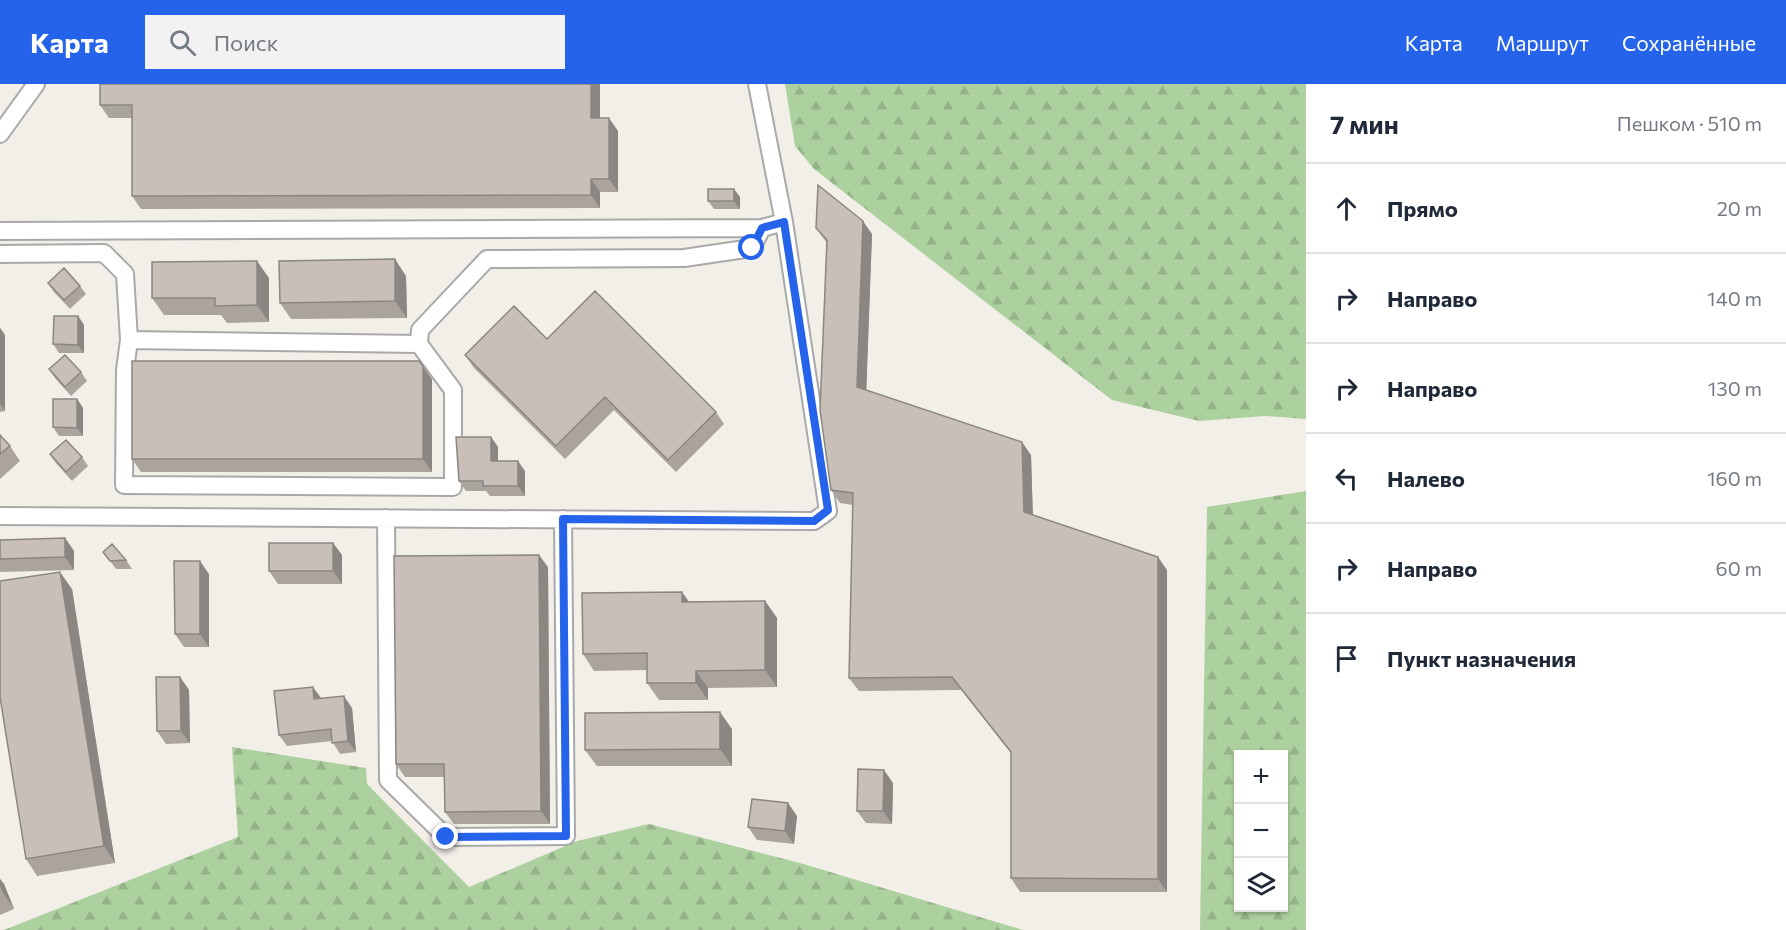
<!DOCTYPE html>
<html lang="ru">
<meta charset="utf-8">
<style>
:root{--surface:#fff;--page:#f2f2f3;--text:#1f2937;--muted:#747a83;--line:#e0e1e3;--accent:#2563eb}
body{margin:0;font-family:Commissioner,sans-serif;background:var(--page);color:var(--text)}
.controls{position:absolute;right:18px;bottom:18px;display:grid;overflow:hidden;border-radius:0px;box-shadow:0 2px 4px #0004}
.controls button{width:54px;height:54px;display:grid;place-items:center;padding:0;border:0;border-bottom:2px solid var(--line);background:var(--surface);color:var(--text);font:30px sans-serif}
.stop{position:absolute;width:18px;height:18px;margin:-14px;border:4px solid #2563eb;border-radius:50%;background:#fff}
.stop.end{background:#2563eb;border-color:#fff;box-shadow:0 2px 6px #0008}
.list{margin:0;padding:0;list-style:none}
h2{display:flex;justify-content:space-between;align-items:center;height:78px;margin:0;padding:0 24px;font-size:26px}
h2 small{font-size:20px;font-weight:400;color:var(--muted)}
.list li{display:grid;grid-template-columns:39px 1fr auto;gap:18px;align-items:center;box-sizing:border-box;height:90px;padding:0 24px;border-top:2px solid var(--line)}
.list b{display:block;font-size:22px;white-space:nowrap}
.list em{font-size:20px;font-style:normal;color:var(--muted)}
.icon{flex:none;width:33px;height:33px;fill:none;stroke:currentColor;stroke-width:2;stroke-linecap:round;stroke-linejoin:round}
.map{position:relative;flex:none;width:1306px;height:846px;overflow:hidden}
header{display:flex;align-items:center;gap:36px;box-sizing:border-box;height:84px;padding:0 30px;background:var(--accent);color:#fff}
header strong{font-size:28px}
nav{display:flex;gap:33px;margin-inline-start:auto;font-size:21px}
.search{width:420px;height:54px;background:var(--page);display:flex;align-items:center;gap:15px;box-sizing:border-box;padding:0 21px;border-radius:0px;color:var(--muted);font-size:22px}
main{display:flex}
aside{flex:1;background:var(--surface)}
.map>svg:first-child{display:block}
</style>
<header>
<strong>Карта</strong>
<div class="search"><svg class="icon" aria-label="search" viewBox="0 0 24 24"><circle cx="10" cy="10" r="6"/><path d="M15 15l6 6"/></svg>Поиск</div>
<nav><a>Карта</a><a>Маршрут</a><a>Сохранённые</a></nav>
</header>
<main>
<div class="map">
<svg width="1306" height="846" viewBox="0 0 1306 846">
<defs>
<pattern id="forest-firs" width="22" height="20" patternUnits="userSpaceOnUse" patternTransform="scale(1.5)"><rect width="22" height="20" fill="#add19e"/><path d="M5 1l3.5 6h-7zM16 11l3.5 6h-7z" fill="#95b388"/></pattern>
</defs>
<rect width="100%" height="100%" fill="#f2efe9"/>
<path fill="url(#forest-firs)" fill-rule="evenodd" d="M 785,0 L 1306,0 L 1306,335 L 1265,332 L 1199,337 L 1112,316 L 814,85 L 795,62 Z
M 1306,407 L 1306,846 L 1200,846 L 1207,423 ZM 1238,670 L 1284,670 L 1284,824 L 1238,824 Z
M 232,663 L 366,684 L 367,700 L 469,803 L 577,757 L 649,740 L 800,779 L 1023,846 L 4,846 L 238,753 Z"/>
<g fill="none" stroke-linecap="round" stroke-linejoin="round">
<g stroke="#a9a9a9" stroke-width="20">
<path id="minor" d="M 0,50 L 36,0
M 0,147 L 762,144 L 784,138 L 757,0
M 0,170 L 104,169 L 125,190 L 129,256 L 125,286 L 124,401 L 453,403 L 453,306 L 419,260 L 420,246 L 487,175 L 684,174 L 752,164 L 762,144
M 129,256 L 419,260
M 0,432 L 814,437 L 828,427 L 784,138
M 386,434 L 388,696 L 446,753 L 566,752 L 563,435"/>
</g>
<use href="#minor" stroke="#fff" stroke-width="16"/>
</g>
<path fill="#aba49e" d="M 600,0 L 600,34 L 618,47 L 618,108 L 600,108 L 600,124 L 141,125 L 132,112 L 132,34 L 109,34 L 100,21 Z
M 740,113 L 740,125 L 714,125 L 708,117 Z
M 816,144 L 872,150 L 866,306 L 1031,371 L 1033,431 L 1167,486 L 1167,808 L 1020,808 L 1011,794 L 1011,669 L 961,606 L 859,607 L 849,594 L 853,421 L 840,419 L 831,406 L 827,159 Z
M 406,192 L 407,234 L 291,235 L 280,219 Z
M 269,194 L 269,238 L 227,239 L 221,231 L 164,231 L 152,214 Z
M 48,199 L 80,202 L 86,210 L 70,225 L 54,208 Z
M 78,232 L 84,241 L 84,269 L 59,269 L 53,260 Z
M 0,244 L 5,251 L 5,327 L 0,328 Z
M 465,271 L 716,328 L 724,340 L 676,388 L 614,326 L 565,375 L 474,284 Z
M 49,285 L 81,288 L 87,297 L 71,312 L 55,294 Z
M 432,295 L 432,388 L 141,388 L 132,375 Z
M 77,315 L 83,324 L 83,352 L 59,352 L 53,343 Z
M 0,351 L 10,362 L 20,377 L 0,395 Z
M 491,353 L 498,363 L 498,377 L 525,387 L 525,412 L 490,412 L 486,407 L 466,407 L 459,397 Z
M 50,370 L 82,373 L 88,382 L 72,397 L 56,379 Z
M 65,454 L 74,467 L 74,486 L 0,488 L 0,456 Z
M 333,459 L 342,471 L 342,500 L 278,500 L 269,487 Z
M 103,468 L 126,476 L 132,485 L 116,485 Z
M 548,483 L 550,740 L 454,740 L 445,728 L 444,693 L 405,693 L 396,680 Z
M 209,490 L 209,563 L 184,563 L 175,550 Z
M 72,505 L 115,779 L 37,792 L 26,775 Z
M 682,508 L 689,518 L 765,517 L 777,534 L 777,603 L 708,604 L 708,616 L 659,616 L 647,599 L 647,586 L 594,587 L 583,570 Z
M 180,593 L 189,606 L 190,659 L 166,660 L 157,647 Z
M 321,614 L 352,624 L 356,668 L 340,670 L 332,657 L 287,662 L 279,651 Z
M 732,645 L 732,682 L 597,682 L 585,666 Z
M 893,699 L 892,740 L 866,739 L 857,727 Z
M 797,732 L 794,760 L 757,756 L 748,743 Z
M 0,795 L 4,800 L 14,825 L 0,831 Z"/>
<path fill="#8b8681" d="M 591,0 L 600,0 L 600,47 L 591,34 Z
M 609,34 L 618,47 L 618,108 L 609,95 Z
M 591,95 L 600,108 L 600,124 L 591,111 Z
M 734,105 L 740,113 L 740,125 L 734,117 Z
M 863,137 L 872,150 L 866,316 L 857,303 Z
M 395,175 L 406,192 L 407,234 L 395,217 Z
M 257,177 L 269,194 L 269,238 L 257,221 Z
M 78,232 L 84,241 L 84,269 L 78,261 Z
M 0,244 L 5,251 L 5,327 L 0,320 Z
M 423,282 L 432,295 L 432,388 L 423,375 Z
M 77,315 L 83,324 L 83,352 L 77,344 Z
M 491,353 L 498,363 L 498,387 L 491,377 Z
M 1022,358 L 1031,371 L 1033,441 L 1024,428 Z
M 518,377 L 525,387 L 525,412 L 518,402 Z
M 65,454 L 74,467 L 74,486 L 65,473 Z
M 333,459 L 342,471 L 342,500 L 333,487 Z
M 539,471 L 548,483 L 550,740 L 541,727 Z
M 1158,473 L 1167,486 L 1167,808 L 1158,795 Z
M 200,477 L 209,490 L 209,563 L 200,550 Z
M 60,488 L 72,505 L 115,779 L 104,762 Z
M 682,508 L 694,525 L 682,518 Z
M 765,517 L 777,534 L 777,603 L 765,586 Z
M 696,587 L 708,604 L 708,616 L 696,599 Z
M 180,593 L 189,606 L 190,659 L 181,647 Z
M 313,603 L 321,614 L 314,615 Z
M 344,612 L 352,624 L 356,668 L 348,657 Z
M 720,628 L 732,645 L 732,682 L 720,665 Z
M 884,686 L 893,699 L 892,740 L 883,727 Z
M 788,719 L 797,732 L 794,760 L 785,747 Z
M 0,795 L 4,800 L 14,825 L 3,809 L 0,802 Z"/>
<path fill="#c7bfb8" stroke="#8b8681" stroke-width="1.5" d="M 100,0 L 591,0 L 591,34 L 609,34 L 609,95 L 591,95 L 591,111 L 132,112 L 132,21 L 100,21 Z
M 818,101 L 863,137 L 857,303 L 1022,358 L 1024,428 L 1158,473 L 1158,795 L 1011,794 L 1011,668 L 952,593 L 849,594 L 853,409 L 831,406 L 820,326 L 827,156 L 816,144 Z
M 708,105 L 734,105 L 734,117 L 708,117 Z
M 395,175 L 395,217 L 280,219 L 279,177 Z
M 257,177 L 257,221 L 215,222 L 215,214 L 152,214 L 152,178 Z
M 64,184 L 80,202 L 64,216 L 48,199 Z
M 595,207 L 716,328 L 668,376 L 605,313 L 556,362 L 465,271 L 514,222 L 547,255 Z
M 54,232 L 78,232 L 78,261 L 53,260 Z
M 65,271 L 81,288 L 65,303 L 49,285 Z
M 132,277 L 419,277 L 423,282 L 423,375 L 132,375 Z
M 53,315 L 77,315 L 77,344 L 53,343 Z
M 0,351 L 10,362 L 0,370 Z
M 456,353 L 491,353 L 491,377 L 518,377 L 518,402 L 483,402 L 483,397 L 459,397 Z
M 66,356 L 82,373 L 66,388 L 50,370 Z
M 65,454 L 65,473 L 0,475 L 0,456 Z
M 269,459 L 333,459 L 333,487 L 269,487 Z
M 112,460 L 126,476 L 110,477 L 103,468 Z
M 539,471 L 541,727 L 445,728 L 444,680 L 396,680 L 394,472 Z
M 174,477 L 200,477 L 200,550 L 175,550 Z
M 60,488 L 104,762 L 26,775 L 0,613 L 0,497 Z
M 682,508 L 682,518 L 765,517 L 765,586 L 696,587 L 696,599 L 647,599 L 647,569 L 583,570 L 582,509 Z
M 156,593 L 180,593 L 181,647 L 157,647 Z
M 313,603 L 314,615 L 344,612 L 348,657 L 332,659 L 331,645 L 279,651 L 274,607 Z
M 720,628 L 720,665 L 585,666 L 585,629 Z
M 858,685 L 884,686 L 883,727 L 857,727 Z
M 752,715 L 788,719 L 785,747 L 748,743 Z"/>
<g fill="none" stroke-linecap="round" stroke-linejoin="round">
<path stroke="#2563eb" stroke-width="8" d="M 446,753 L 566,752 L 563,435 L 814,437 L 828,426 L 784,138 L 762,144 L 752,164"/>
</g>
</svg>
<div class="controls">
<button>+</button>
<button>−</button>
<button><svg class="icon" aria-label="layers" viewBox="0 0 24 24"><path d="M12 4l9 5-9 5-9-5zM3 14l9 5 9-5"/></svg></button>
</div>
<div class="stop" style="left:752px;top:164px"></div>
<div class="stop end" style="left:446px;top:753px"></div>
</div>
<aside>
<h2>7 мин<small>Пешком · 510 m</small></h2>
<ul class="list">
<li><svg class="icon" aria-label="ahead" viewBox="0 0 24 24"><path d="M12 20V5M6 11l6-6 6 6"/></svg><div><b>Прямо</b></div><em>20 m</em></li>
<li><svg class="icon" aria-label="right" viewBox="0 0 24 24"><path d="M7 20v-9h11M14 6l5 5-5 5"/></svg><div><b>Направо</b></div><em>140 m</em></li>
<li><svg class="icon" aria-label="right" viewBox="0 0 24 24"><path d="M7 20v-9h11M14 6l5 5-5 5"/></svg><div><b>Направо</b></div><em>130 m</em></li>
<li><svg class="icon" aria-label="left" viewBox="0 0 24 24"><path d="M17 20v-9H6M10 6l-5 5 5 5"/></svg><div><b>Налево</b></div><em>160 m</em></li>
<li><svg class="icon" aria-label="right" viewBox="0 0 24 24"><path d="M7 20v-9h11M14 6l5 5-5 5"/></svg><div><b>Направо</b></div><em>60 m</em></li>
<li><svg class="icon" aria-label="arrive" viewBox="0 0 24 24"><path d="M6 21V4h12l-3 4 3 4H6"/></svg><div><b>Пункт назначения</b></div></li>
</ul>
</aside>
</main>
